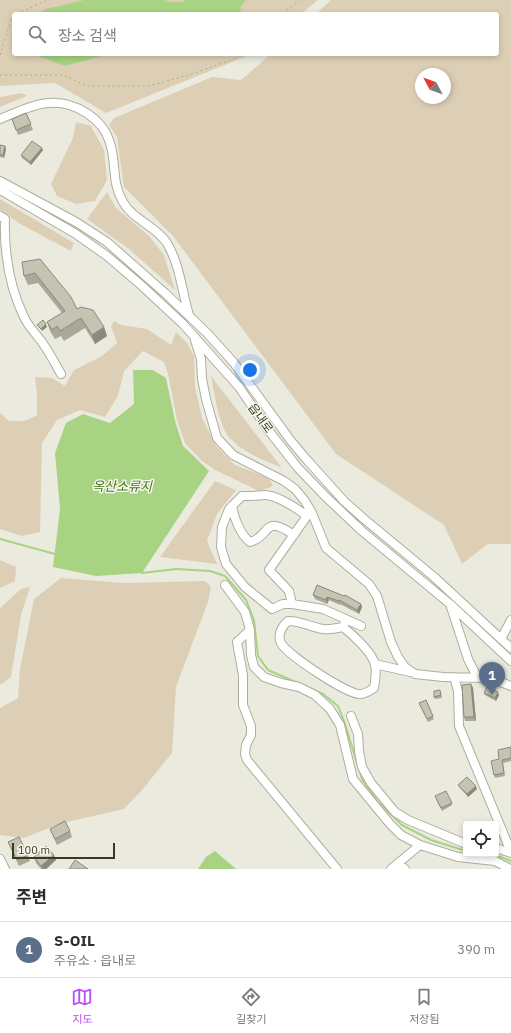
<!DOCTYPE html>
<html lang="ko">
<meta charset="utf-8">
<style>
:root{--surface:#fff;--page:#f2f2f3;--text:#2b2b33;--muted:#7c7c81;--line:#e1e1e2;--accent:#b94ef9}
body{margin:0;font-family:"IBM Plex Sans","Noto Sans KR",sans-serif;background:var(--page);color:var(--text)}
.controls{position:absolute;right:12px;bottom:12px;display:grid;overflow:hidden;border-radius:4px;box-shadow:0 2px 6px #0003}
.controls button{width:36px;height:36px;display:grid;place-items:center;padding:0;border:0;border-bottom:1px solid var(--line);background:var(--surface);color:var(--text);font:20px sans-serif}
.compass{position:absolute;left:415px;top:68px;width:36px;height:36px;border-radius:50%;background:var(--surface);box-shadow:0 2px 6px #0003;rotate:311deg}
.scale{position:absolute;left:12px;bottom:10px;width:103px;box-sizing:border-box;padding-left:4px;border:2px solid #383b1f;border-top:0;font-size:11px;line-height:14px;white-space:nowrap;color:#383b1f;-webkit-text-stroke:3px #f7f6ee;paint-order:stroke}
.you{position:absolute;left:250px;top:370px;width:14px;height:14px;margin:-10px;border:3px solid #fff;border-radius:50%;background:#1a73e8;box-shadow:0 0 0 6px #1a73e833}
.badge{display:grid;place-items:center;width:26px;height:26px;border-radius:50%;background:var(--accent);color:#fff;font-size:13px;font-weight:700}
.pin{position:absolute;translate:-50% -33px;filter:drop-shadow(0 1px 2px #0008)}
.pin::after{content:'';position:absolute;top:21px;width:14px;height:12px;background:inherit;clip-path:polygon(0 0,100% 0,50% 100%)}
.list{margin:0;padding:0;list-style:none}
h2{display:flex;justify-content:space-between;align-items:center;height:52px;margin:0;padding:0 16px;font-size:17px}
h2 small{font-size:13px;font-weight:400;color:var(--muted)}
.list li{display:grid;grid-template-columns:26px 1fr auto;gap:12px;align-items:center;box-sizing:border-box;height:56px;padding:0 16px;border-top:1px solid var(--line)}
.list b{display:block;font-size:15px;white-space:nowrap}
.list p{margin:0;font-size:13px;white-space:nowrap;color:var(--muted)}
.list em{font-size:13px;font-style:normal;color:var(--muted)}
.icon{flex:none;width:22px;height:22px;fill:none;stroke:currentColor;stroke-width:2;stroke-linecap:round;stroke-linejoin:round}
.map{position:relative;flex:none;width:511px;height:869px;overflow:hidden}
.search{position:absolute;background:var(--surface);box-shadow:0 2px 6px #0003;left:12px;right:12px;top:12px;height:44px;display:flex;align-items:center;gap:10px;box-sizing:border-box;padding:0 14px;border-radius:4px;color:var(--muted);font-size:15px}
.sheet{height:108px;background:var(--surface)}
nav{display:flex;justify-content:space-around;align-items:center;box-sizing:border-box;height:56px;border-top:1px solid var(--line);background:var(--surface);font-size:11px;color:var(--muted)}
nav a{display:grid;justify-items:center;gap:2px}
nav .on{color:var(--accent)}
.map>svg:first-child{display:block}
</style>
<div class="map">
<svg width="511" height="869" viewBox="0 0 511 869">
<rect width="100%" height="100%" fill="#ebeade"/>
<path fill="#ddcfb5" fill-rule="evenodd" d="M 0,0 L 318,0 L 301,14 L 14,14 L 14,54 L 252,54 L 106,113 L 55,83 L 0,86 Z
M 331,0 L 511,0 L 511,544 L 488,544 L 462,564 L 444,525 L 336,454 L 173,236 L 124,187 L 117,137 L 109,125 L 114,118 L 212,77 L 241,80 L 271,54 L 497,54 L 497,14 L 316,14 ZM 421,74 L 445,74 L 445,98 L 421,98 Z
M 22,93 L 27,96 L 0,107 L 0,97 Z
M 76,122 L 91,126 L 104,150 L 107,180 L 95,201 L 76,204 L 57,196 L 51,184 L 73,138 Z
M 107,192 L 116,208 L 149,236 L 164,255 L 175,290 L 129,249 L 87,219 Z
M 0,199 L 74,243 L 71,251 L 22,225 L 0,210 Z
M 114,321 L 121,325 L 147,329 L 171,345 L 176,332 L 187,343 L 194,356 L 195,387 L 202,418 L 216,446 L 235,465 L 269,478 L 273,486 L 259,491 L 215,470 L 201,460 L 185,443 L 177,420 L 168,374 L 164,362 L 143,351 L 124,371 L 118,396 L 105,417 L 80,410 L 57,420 L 42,443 L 40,532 L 22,536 L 0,529 L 0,413 L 9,421 L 25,421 L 37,415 L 37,393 L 35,377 L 52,378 L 65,386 L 74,370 L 102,356 L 117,343 L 111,326 Z
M 211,376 L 282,468 C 264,460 243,453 229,437 C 219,426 214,391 211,376 Z
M 215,481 L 236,490 L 217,514 L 207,541 L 217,564 L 160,557 Z
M 0,560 L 16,567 L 15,581 L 0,588 Z
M 61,578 L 123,583 L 205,581 L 211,587 L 208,602 L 176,687 L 172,753 L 142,790 L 124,809 L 62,823 L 24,838 L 0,835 L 0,708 L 18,698 L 20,669 L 34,599 Z
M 30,587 L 21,615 L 11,677 L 2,684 L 0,684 L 0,608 L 21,589 Z"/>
<path fill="#a8d382" d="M 84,0 L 164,0 L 171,2 L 183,2 L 185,0 L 246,0 L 241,6 L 240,14 L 37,14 L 46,9 Z
M 33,54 L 105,54 L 102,56 L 64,66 Z
M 133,370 L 153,370 L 166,378 L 175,421 L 183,446 L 209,471 L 142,573 L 96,576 L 53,567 L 60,509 L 55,453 L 66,423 L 83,414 L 110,423 L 134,404 Z
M 215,851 L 236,869 L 198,869 L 206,857 Z"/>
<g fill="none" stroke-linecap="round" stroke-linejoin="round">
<path stroke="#a8d382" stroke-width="2" d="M 0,539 L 55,554
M 142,573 L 176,569 L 210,571 L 225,576 L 246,600 L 254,620 L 258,656 L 268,670 L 323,694 L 338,706 L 344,721 L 362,779 L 378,802 L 402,825 L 431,840 L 466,851
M 493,854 L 511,861"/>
<g stroke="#aeae9d" stroke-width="10">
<path id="minor" d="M 0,119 C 13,114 35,103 49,103 C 74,101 103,118 110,143 C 117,165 111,181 123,202 C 133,220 156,226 167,243 C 180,265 182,292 189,315
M 0,181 L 76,222 L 107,242 L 166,294 L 207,333 L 234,363 L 291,441 L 307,460 L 344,501 L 363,518 L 433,576 L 511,648
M 0,190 L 76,234 L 107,256 L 141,285 L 183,324 L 239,387 L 269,431 L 298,468 L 326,497 L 362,531 L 450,604 L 511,661
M 0,216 L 5,219 C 4,254 9,286 24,317 C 28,326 36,334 42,342 C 49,352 55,363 61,374
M 195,340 L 201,359 L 202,379 L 206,399 L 217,438 L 233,455 L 284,481 L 295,489 L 305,501 L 312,513 L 326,548 L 369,584 L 377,596 L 391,642 L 398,657 L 405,667 L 415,674 L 443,677 L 490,678 L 511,686
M 232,506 C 234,518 240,534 250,542 C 272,536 262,513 294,535
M 307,516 C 298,509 275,494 264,495 C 256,496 250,496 242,496 L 229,509 L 222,527 L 221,547 L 226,564 L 245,587 L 272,609 L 283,604 L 292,604 L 323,609 L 361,626
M 225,585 L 245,612 L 250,630 L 251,655 L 254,667 L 264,677 L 281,683 L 299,687 L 315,695 L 330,709 L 340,725 L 353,779 L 390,824 L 401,835 L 420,845 L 458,857 L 495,861 L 510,869
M 292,604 L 289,591 L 269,570 L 307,516 L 307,512
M 451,607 L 468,659 L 477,677
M 343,627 C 353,635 373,653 375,665 C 377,673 375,681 374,688 C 369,691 366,694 360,694 C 348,695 286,654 281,643 C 277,635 282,626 288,621 C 302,621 310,627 323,629 C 330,630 337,628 343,627 L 346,619
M 250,630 L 237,642 L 243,675 L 243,705 L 251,726 L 251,735 L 246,745 L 245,754 L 247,760 L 337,869
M 501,639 L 511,620
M 375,664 L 410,672
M 454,677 L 458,691 L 459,726 L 511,852
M 351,716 L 358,734 L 359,751 L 362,767 L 371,783 L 395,812 L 408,820 L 466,844
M 496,848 L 511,853
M 0,859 L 5,869
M 398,863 L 405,869
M 391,869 L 420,845"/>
</g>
<path stroke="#acb07d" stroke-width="1" stroke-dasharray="2 3" stroke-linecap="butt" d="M 17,14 L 41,3 L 50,0
M 283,14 L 299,0
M 0,55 L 12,17 L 14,16
M 0,75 L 63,75 L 87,86 L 148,86 L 186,76 L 234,59 L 241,54"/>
<use href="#minor" stroke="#fff" stroke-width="8"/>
</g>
<path fill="#a9a99a" d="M 26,113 L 33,130 L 18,135 L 12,119 Z
M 0,145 L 6,149 L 4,158 L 0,157 Z
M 43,150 L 31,165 L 22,158 L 21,155 Z
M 22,262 L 77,309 L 104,327 L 107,336 L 95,344 L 85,328 L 64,341 L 61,336 L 55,339 L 50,331 L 47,322 L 62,313 L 38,283 L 28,285 L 24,276 Z
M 317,585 L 361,604 L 362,607 L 359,614 L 340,604 L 340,605 L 329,600 L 327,604 L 315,599 L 313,595 Z
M 471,684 L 473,688 L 476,721 L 465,721 L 464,717 Z
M 441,693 L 442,698 L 435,699 L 434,697 Z
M 484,693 L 499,695 L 496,701 L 485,695 Z
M 426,700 L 434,719 L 428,722 L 419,703 Z
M 511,747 L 511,761 L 503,763 L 505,776 L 495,778 L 494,775 L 499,759 Z
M 458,785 L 477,789 L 468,797 L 459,787 Z
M 436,799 L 452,803 L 452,805 L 442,811 Z
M 50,829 L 70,831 L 72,837 L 57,845 L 52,834 Z
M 8,842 L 28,855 L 30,861 L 19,866 Z
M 34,857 L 56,860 L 46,869 L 41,869 L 36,863 Z"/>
<path fill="#8a897d" d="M 5,146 L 6,149 L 4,158 L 3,155 Z
M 42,148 L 43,150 L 31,165 L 30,162 Z
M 46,324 L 47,327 L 42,331 L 41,329 Z
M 104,327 L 107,336 L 95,344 L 92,335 Z
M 327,597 L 329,600 L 327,604 L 326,600 Z
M 361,604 L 362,607 L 359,614 L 357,610 Z
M 471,684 L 473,688 L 476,721 L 474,717 Z
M 498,692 L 499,695 L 496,701 L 495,698 Z
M 476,786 L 477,789 L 468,797 L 467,794 Z
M 54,855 L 56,860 L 46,869 L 43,869 L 41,866 Z"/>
<path fill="#c5c4b3" stroke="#8a897d" d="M 26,113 L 31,124 L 16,130 L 12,119 Z
M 32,141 L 42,148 L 30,162 L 21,155 Z
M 0,145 L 5,146 L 3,155 L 0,155 Z
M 40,259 L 71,297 L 77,309 L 81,307 L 93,310 L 104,327 L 92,335 L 81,318 L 60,331 L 57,326 L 52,330 L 47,322 L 65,311 L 35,273 L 24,276 L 22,262 Z
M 43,320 L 46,324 L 41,329 L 37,325 Z
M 317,585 L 344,596 L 345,595 L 361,604 L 357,610 L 339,600 L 339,601 L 327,597 L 326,600 L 313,595 Z
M 471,684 L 474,717 L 464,717 L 462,685 Z
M 487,687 L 498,692 L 495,698 L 484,693 Z
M 440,690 L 441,695 L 434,697 L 434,691 Z
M 426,700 L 433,716 L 427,719 L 419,703 Z
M 511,747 L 511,758 L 502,760 L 504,773 L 494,775 L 491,761 L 499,759 L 498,750 Z
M 467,777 L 476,786 L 467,794 L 458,785 Z
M 446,791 L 452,803 L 441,808 L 435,796 Z
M 65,821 L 70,831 L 55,839 L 50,829 Z
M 19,837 L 28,855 L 17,860 L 8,842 Z
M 46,846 L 54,855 L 41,866 L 34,857 Z
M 75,860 L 88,869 L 69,869 Z"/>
<g text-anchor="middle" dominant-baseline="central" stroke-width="3" stroke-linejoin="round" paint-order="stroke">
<g font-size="12" fill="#383b1f" stroke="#f7f6ee">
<text transform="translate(261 418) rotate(54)">읍내로</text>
</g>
<g font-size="13" font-style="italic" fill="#437917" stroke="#f7f6ee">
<text x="122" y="486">옥산소류지</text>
</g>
</g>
</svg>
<div class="controls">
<button><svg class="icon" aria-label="locate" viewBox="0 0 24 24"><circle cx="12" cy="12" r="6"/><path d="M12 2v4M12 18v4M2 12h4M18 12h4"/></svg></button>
</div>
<svg class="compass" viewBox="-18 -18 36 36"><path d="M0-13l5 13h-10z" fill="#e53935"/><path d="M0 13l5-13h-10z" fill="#7c7c81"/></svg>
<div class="scale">100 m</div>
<div class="you"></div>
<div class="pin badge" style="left:492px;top:695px;background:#5c6f8a">1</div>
<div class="search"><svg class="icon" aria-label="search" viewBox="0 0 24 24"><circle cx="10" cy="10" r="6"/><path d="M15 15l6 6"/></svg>장소 검색</div>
</div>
<section class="sheet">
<h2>주변<small></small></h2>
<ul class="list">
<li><span class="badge" style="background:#5c6f8a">1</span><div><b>S-OIL</b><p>주유소 · 읍내로</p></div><em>390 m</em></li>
</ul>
</section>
<nav>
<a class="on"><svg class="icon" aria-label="map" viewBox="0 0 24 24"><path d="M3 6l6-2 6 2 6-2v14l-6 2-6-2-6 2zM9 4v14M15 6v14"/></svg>지도</a>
<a><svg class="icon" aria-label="directions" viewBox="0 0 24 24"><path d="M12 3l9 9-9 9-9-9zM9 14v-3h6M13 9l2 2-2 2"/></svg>길찾기</a>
<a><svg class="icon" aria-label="saved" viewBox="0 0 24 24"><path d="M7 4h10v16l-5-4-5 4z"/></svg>저장됨</a>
</nav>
